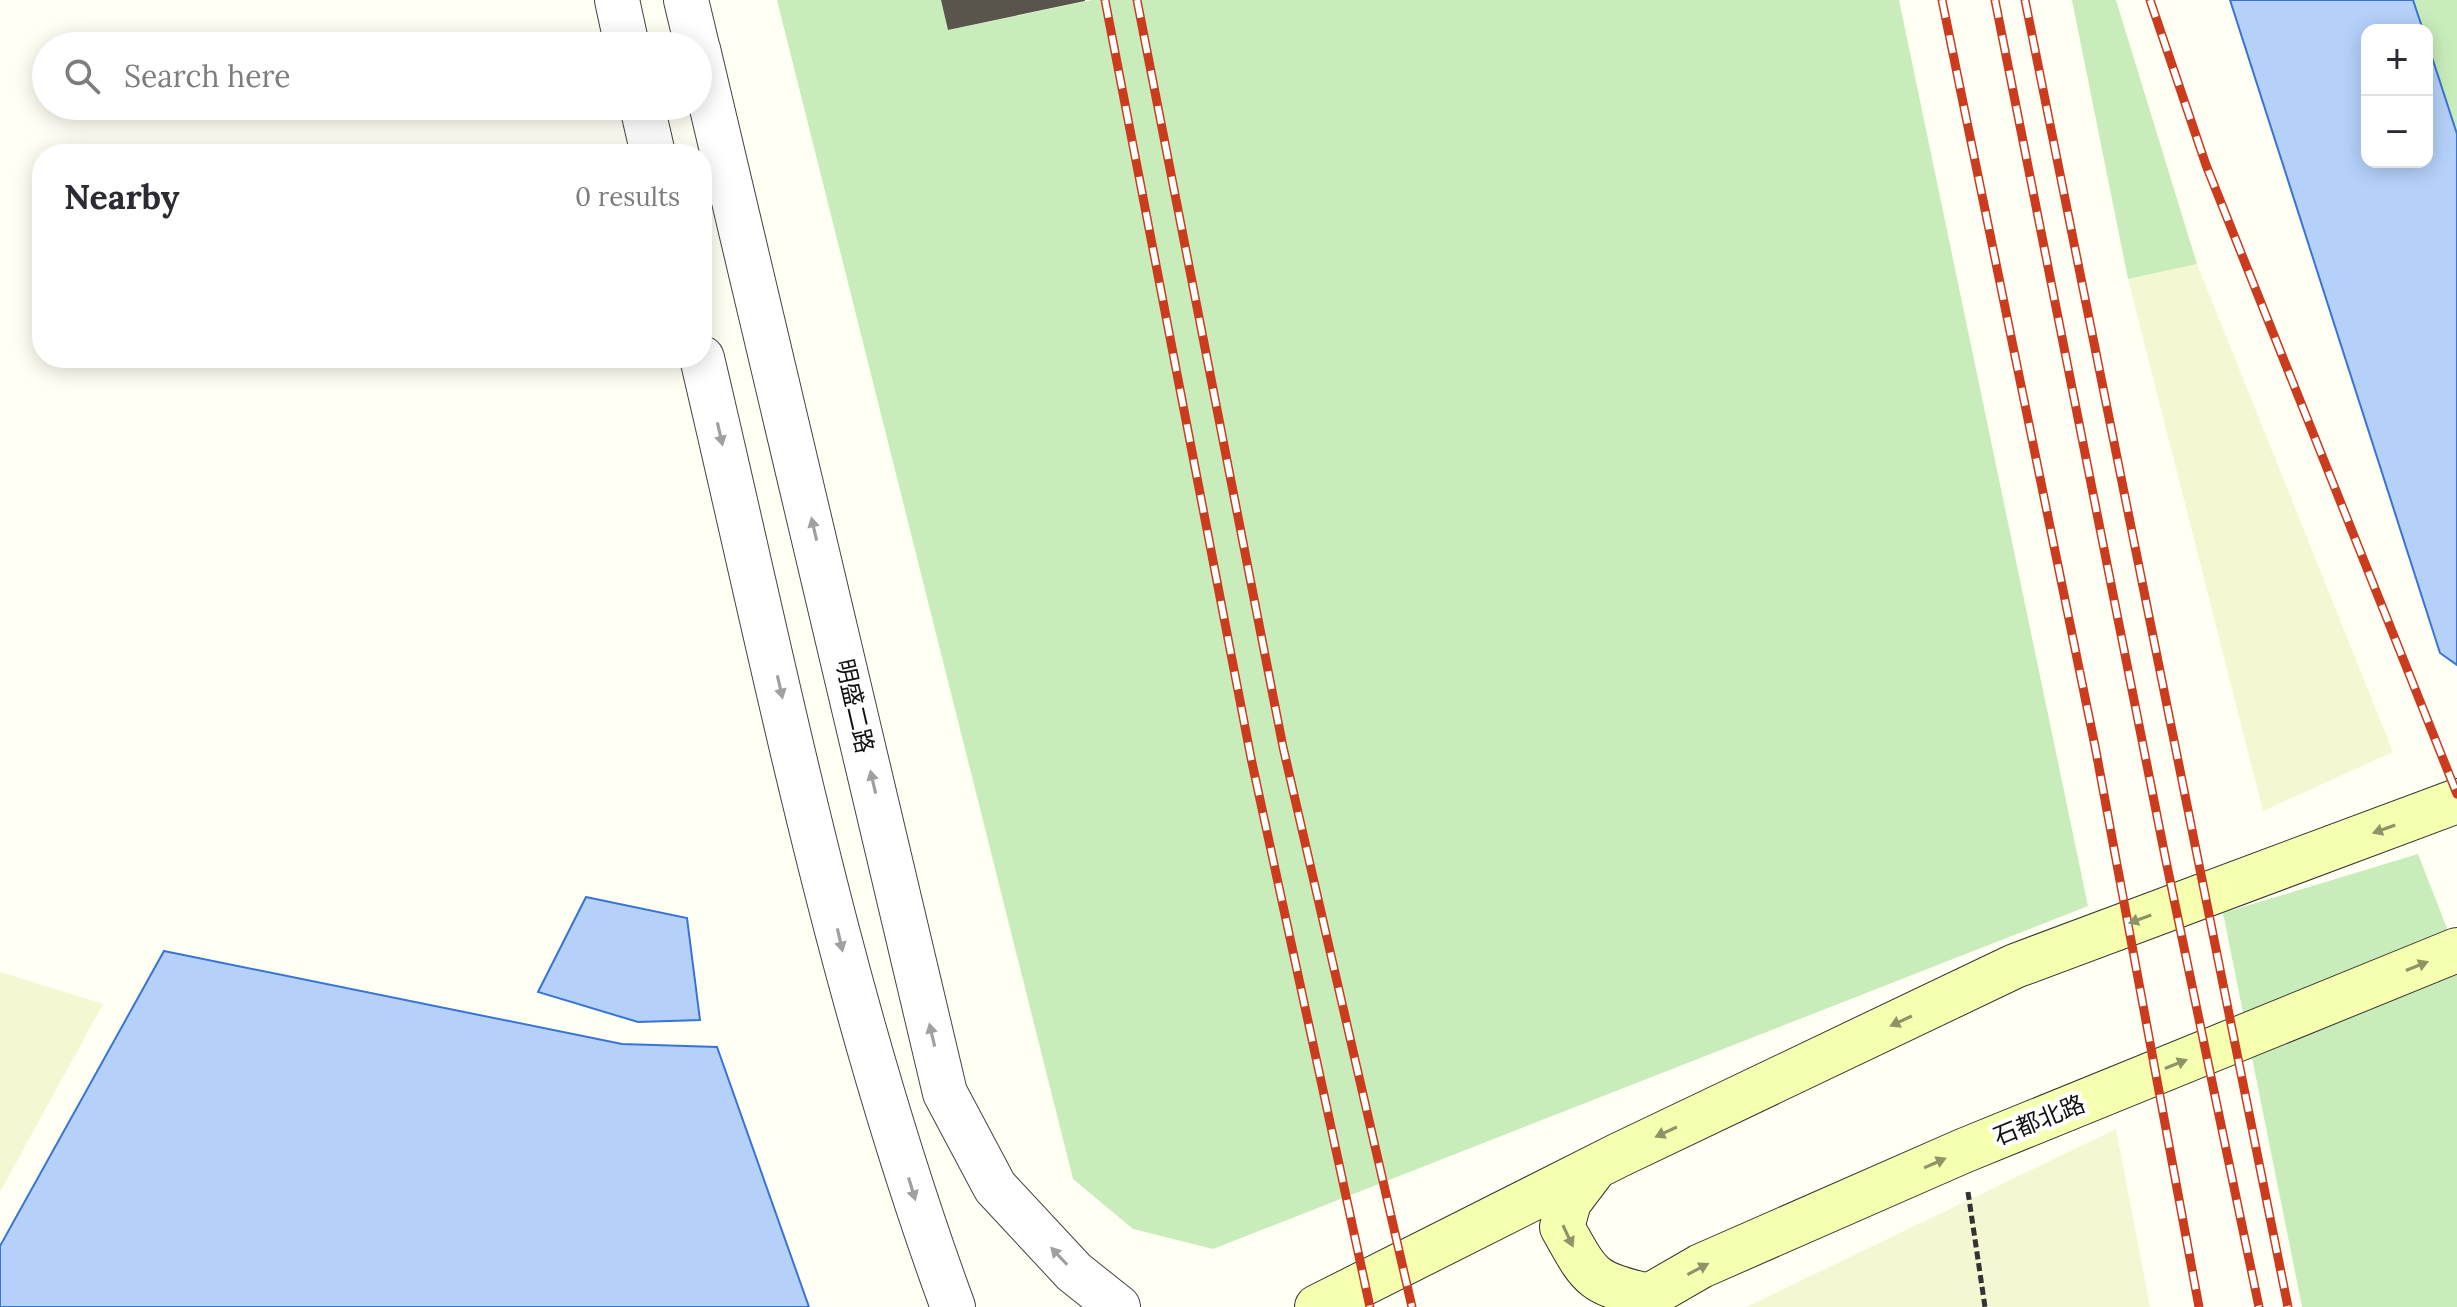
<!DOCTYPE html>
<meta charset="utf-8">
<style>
:root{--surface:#fff;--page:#f7f7f7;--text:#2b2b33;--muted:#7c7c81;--line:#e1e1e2}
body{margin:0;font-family:Lora,"Noto Sans SC",serif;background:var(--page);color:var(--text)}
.controls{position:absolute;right:24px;top:24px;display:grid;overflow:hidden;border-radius:16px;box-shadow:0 4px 20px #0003}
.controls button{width:72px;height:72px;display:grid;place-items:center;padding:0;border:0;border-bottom:2px solid var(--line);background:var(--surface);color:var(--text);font:40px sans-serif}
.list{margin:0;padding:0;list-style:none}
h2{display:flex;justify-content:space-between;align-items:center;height:104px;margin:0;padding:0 32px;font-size:34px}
h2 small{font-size:26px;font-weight:400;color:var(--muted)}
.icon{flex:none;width:44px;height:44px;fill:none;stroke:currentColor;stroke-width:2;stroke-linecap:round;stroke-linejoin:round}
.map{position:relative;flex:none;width:2457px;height:1307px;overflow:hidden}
.search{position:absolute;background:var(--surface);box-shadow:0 4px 20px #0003;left:32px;top:32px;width:680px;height:88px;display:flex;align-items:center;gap:20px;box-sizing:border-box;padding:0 28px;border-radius:44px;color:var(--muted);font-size:30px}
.panel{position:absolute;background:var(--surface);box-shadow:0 4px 20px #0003;left:32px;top:144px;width:680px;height:224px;border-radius:32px}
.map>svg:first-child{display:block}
</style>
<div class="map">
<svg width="2457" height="1307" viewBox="0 0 2457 1307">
<rect width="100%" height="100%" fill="#fffff4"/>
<path fill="#f3f8d2" d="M 2197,264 L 2393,752 L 2263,811 L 2128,279 Z
M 0,972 L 103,1004 L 0,1192 Z
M 2116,1129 L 2150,1307 L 1746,1307 Z"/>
<path fill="#c9edba" d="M 777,0 L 941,0 L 949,30 L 1092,0 L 1899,0 L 2088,906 L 1213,1249 L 1133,1229 L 1073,1179 Z
M 2072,0 L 2116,0 L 2197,264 L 2128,279 Z
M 2413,0 L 2457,0 L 2457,134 L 2427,42 L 2427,30 L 2423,30 Z
M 2418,854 L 2457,954 L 2457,1307 L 2302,1307 L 2223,913 Z"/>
<path fill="#b5d1fa" stroke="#3774d6" stroke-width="2" d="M 2230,0 L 2413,0 L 2423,30 L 2367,30 L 2367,162 L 2427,162 L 2427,42 L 2457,134 L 2457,665 L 2440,653 Z
M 586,897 L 687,918 L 700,1020 L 638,1022 L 538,992 Z
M 164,951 L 622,1044 L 717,1047 L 809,1307 L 0,1307 L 0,1246 Z"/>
<path fill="#5a554c" d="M 941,0 L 1085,0 L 1085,1 L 948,30 Z"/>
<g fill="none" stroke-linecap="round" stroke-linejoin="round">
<g stroke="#444" stroke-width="46">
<path id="tertiary" d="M 617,0 L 627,46
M 686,0 L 697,46
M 698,49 L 945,1093 L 995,1187 L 1074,1272 L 1118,1307
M 642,106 L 653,154
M 702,358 C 777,676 840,1000 953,1307"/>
</g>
<g stroke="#333" stroke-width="46">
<path id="secondary" d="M 1594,1169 L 1569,1202 L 1562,1227 C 1590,1277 1590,1283 1649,1296
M 1317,1307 L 1619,1155 L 2015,966 L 2457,801
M 1630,1307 L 1701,1266 L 1963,1151 L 2457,950"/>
</g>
<path stroke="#333" stroke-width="5" stroke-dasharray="8 4" stroke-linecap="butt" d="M 1968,1192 L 1985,1307"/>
<use href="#tertiary" stroke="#fff" stroke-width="44"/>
<use href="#secondary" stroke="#f6ffaf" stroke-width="44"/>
<g stroke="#cb3b1e" stroke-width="9">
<path id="rail" d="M 1105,0 L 1251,758 L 1370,1307
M 1137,0 L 1283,747 L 1412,1307
M 1942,0 L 2095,746 L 2199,1307
M 1995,0 L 2166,861 L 2259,1307
M 2025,0 L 2288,1307
M 2150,0 L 2206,165 L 2457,794"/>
</g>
<use href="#rail" stroke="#fff" stroke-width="6" stroke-dasharray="18" stroke-linecap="butt"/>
</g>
<defs><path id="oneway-solid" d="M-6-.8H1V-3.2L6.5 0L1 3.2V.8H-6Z" transform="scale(2)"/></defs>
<g fill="#a0a0a0">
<use href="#oneway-solid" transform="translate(720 434) rotate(77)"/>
<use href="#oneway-solid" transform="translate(814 529) rotate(-103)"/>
<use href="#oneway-solid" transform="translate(780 687) rotate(77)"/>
<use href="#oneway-solid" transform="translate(873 782) rotate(-103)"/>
<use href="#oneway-solid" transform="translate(840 940) rotate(77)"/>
<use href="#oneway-solid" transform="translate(932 1035) rotate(-103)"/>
<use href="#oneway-solid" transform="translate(912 1189) rotate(73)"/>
<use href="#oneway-solid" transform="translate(1059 1256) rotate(-133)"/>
</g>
<g fill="#8f9468">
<use href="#oneway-solid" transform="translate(2384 829) rotate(160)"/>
<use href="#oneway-solid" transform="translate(2140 919) rotate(160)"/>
<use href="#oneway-solid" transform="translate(2417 966) rotate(-22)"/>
<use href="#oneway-solid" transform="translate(1901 1021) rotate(155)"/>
<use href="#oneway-solid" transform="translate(2176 1064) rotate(-22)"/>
<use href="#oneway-solid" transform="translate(1666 1132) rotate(155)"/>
<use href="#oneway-solid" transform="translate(1935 1163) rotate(-24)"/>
<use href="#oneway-solid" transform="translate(1568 1236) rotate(65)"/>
<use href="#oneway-solid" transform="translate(1698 1269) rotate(-28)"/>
</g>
<g text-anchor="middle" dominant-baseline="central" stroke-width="8" stroke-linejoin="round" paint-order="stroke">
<g font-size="24" fill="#111" stroke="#fff">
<text transform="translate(855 706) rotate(77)">明盛二路</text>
<text transform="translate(2039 1120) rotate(-22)">石都北路</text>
</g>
</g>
</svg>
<div class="controls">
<button>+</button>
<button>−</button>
</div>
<div class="search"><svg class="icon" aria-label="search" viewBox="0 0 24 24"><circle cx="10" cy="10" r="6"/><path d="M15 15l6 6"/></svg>Search here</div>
<section class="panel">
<h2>Nearby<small>0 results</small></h2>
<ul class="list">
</ul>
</section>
</div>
